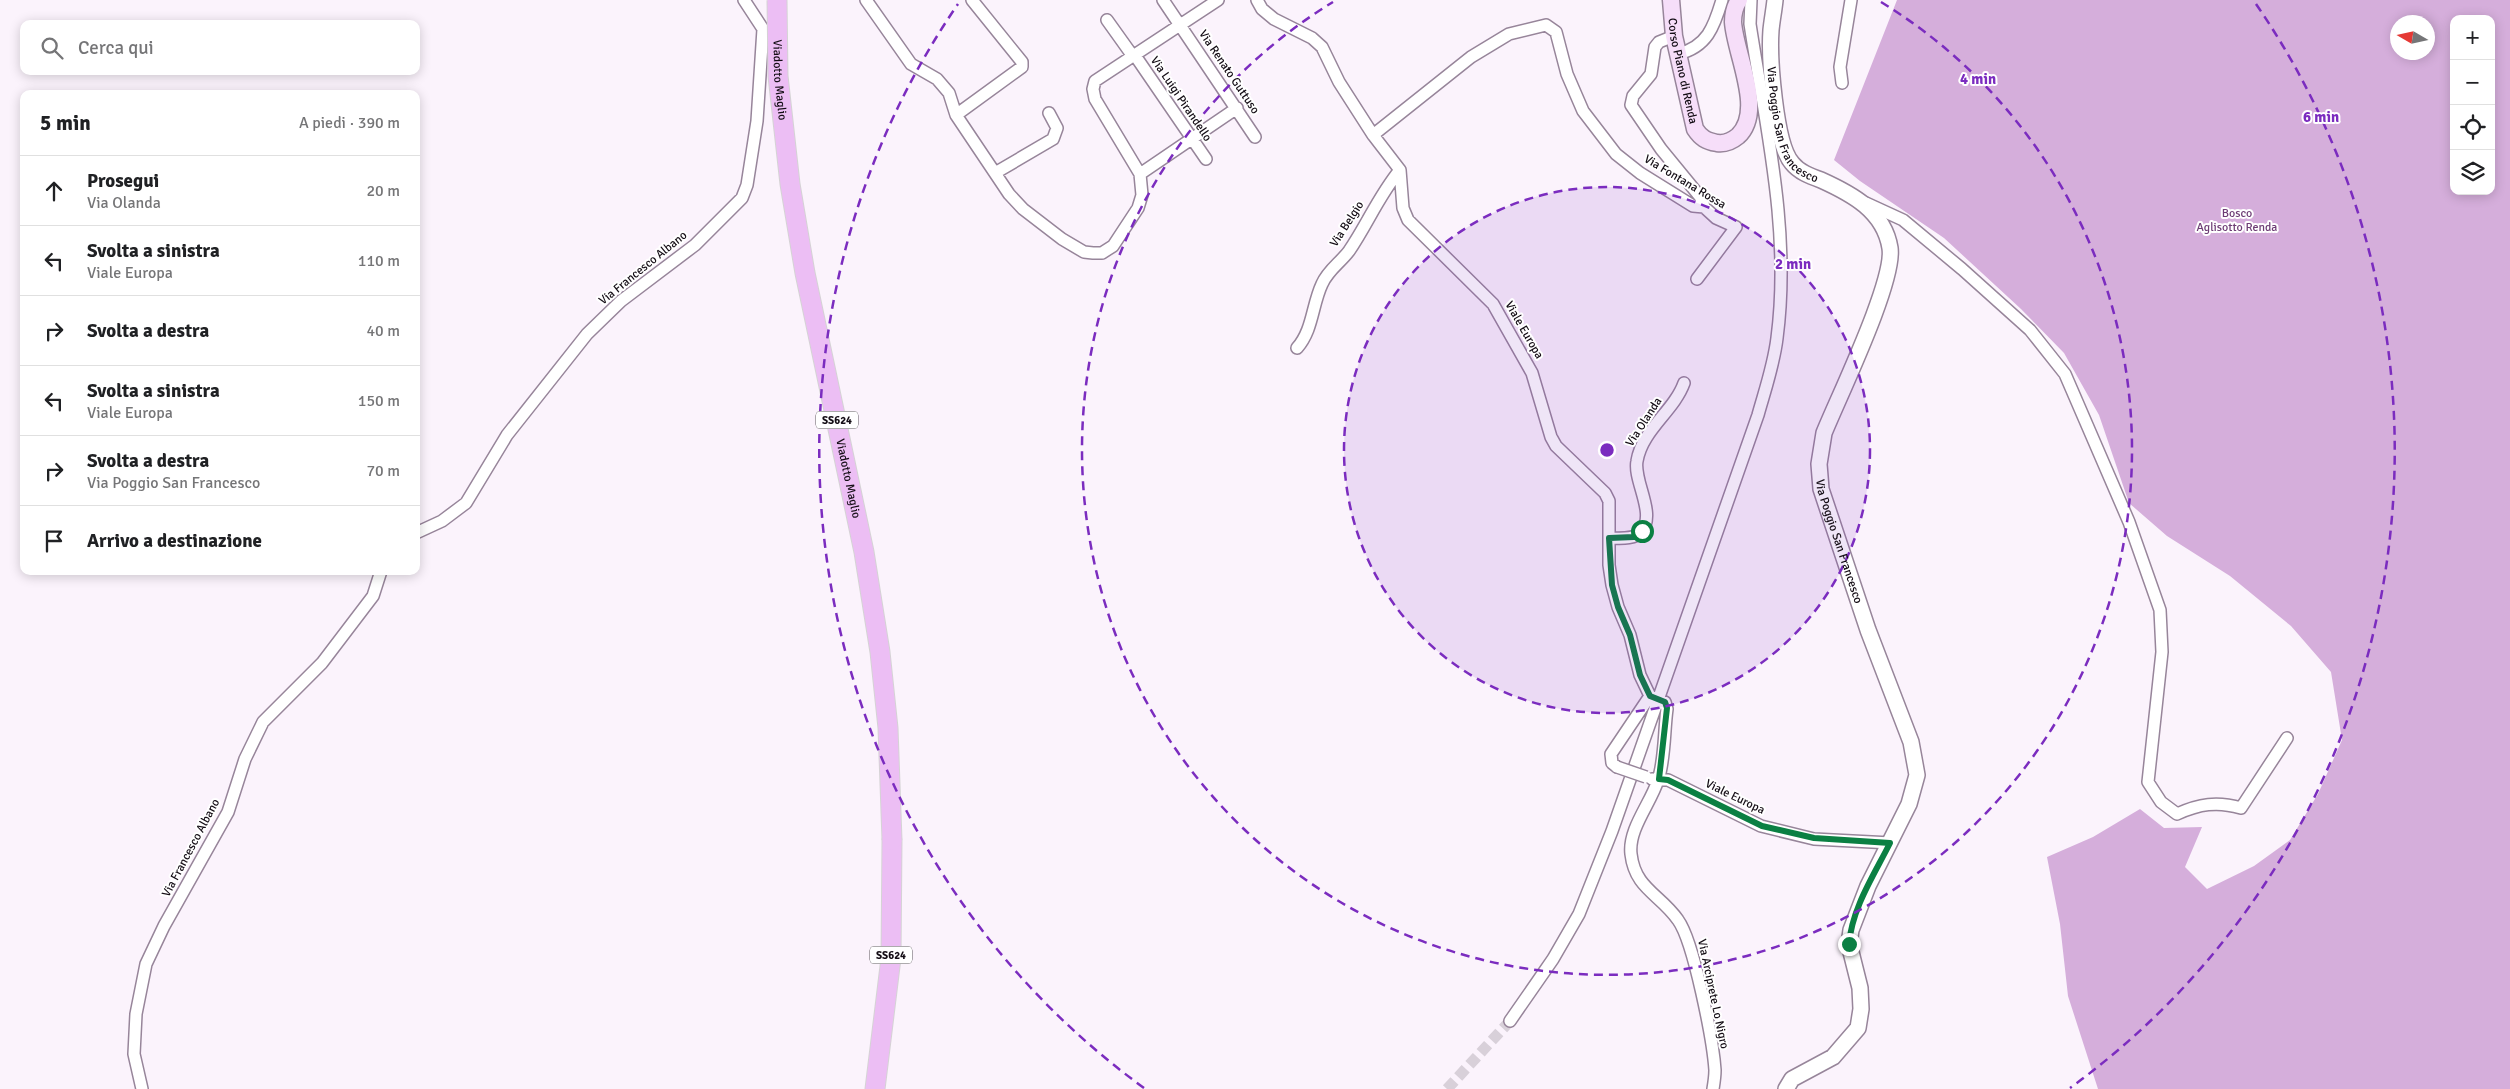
<!DOCTYPE html>
<html lang="it">
<meta charset="utf-8">
<style>
:root{--surface:#fff;--page:#f2f2f2;--text:#202124;--muted:#757577;--line:#e0e0e0}
body{margin:0;font-family:Signika,sans-serif;background:var(--page);color:var(--text)}
.controls{position:absolute;right:15px;top:15px;display:grid;overflow:hidden;border-radius:10px;box-shadow:0 2px 12px #0003}
.controls button{width:45px;height:45px;display:grid;place-items:center;padding:0;border:0;border-bottom:1px solid var(--line);background:var(--surface);color:var(--text);font:25px sans-serif}
.compass{position:absolute;left:2390px;top:15px;width:45px;height:45px;border-radius:50%;background:var(--surface);box-shadow:0 2px 12px #0003;rotate:279deg}
.stop{position:absolute;width:15px;height:15px;margin:-11px;border:4px solid #0b8043;border-radius:50%;background:#fff}
.stop.end{background:#0b8043;border-color:#fff;box-shadow:0 1px 5px #0008}
.list{margin:0;padding:0;list-style:none}
h2{display:flex;justify-content:space-between;align-items:center;height:65px;margin:0;padding:0 20px;font-size:21px}
h2 small{font-size:16px;font-weight:400;color:var(--muted)}
.list li{display:grid;grid-template-columns:32px 1fr auto;gap:15px;align-items:center;box-sizing:border-box;height:70px;padding:0 20px;border-top:1px solid var(--line)}
.list b{display:block;font-size:19px;white-space:nowrap}
.list p{margin:0;font-size:16px;white-space:nowrap;color:var(--muted)}
.list em{font-size:16px;font-style:normal;color:var(--muted)}
.icon{flex:none;width:28px;height:28px;fill:none;stroke:currentColor;stroke-width:2;stroke-linecap:round;stroke-linejoin:round}
.map{position:relative;flex:none;width:2510px;height:1089px;overflow:hidden}
.search{position:absolute;background:var(--surface);box-shadow:0 2px 12px #0003;left:20px;top:20px;width:400px;height:55px;display:flex;align-items:center;gap:12px;box-sizing:border-box;padding:0 18px;border-radius:10px;color:var(--muted);font-size:19px}
.panel{position:absolute;background:var(--surface);box-shadow:0 2px 12px #0003;left:20px;top:90px;width:400px;height:485px;border-radius:10px}
.map>svg:first-child{display:block}
</style>
<div class="map">
<svg width="2510" height="1089" viewBox="0 0 2510 1089">
<rect width="100%" height="100%" fill="#fbf3fc"/>
<path fill="#d5aedb" fill-rule="evenodd" d="M 1897,0 L 2510,0 L 2510,1089 L 2098,1089 L 2068,996 L 2060,924 L 2047,857 L 2093,837 L 2140,809 L 2164,828 L 2202,827 L 2185,867 L 2207,889 L 2254,866 L 2290,840 L 2318,794 L 2342,740 L 2331,672 L 2291,626 L 2230,576 L 2167,536 L 2129,503 L 2099,415 L 2064,353 L 2021,309 L 1944,238 L 1860,181 L 1834,160 ZM 2454,19 L 2491,19 L 2491,191 L 2454,191 ZM 2398,22 L 2428,22 L 2428,52 L 2398,52 Z"/>
<g fill="none" stroke-linecap="round" stroke-linejoin="round">
<path stroke="#d8d0d9" stroke-width="11" stroke-dasharray="11 5.5" stroke-linecap="butt" d="M 1447,1089 L 1510,1021"/>
<g stroke="#97859a" stroke-width="14">
<path id="minor" d="M 744,0 L 763,29
M 866,0 L 911,64 L 937,79 L 949,93 L 956,115 L 1009,194 L 1023,209 L 1062,239 L 1084,252 L 1093,253 L 1102,253 L 1113,246 L 1138,208 L 1142,195 L 1140,174 L 1095,99 L 1093,89 L 1095,81 L 1218,0
M 1163,0 L 1255,137
M 1257,0 L 1262,9 L 1274,19 L 1312,38 L 1322,47 L 1339,82 L 1373,135 L 1400,170 L 1403,208 L 1408,220 L 1493,304 L 1532,373 L 1551,437 L 1556,446 L 1605,493 L 1609,501 L 1609,565 L 1612,585 L 1618,607 L 1630,635 L 1640,675 L 1650,696 L 1665,702 L 1667,709 C 1664,730 1665,760 1658,780 C 1651,803 1628,829 1631,854 C 1635,889 1660,894 1678,920 C 1694,942 1713,1041 1715,1070 C 1715,1076 1714,1083 1713,1089
M 1107,20 L 1132,55
M 1674,36 L 1659,42 L 1655,47 L 1651,74 L 1633,96 L 1631,105 L 1661,149 L 1702,199 L 1704,207
M 1134,54 L 1206,159
M 1678,54 C 1707,47 1714,27 1722,0
M 1842,83 L 1840,67 L 1851,0
M 956,115 L 1022,67 L 1022,62 L 972,0
M 1373,135 L 1471,57 L 1509,34 L 1546,25 L 1556,32 L 1567,74 L 1583,111 L 1616,154 L 1640,173 L 1693,206 L 1704,207 L 1716,218 L 1736,227 L 1697,279
M 995,173 L 1053,139 L 1057,128 L 1049,113
M 1140,174 L 1237,108
M 1866,203 L 1903,220 L 1962,269 L 2030,330 L 2065,374 L 2129,522 L 2160,610 L 2162,652 L 2148,782 L 2161,802 L 2177,814 C 2199,804 2217,801 2241,808 L 2287,738
M 1297,348 C 1313,330 1312,305 1322,284 C 1328,270 1340,263 1349,251 C 1367,225 1379,195 1400,170
M 416,533 L 442,521 L 466,503 L 507,435 L 587,334 L 621,301 L 695,245 L 742,198 L 747,185 L 757,121 L 763,29
M 1609,538 C 1619,538 1634,540 1641,532 C 1657,514 1633,481 1637,461 C 1642,430 1674,411 1684,383
M 1617,767 L 1612,763 L 1611,754 L 1650,696
M 1652,779 L 1668,780 L 1761,826 L 1814,839 L 1891,843
M 1510,1021 L 1553,959 L 1579,914 L 1612,831 L 1758,415 C 1765,390 1774,364 1777,338 C 1791,232 1766,128 1750,24 L 1751,0
M 142,1089 L 134,1054 L 136,1014 L 146,964 L 164,926 L 228,812 L 245,759 L 263,722 L 322,663 L 373,596 L 381,571"/>
</g>
<g stroke="#97859a" stroke-width="18">
<g id="tertiary">
<path id="s1" d="M 1775,0 C 1774,10 1772,20 1771,30 C 1769,57 1775,144 1792,163 C 1799,172 1810,176 1821,180 C 1852,194 1884,211 1890,248 C 1895,281 1839,396 1824,433 L 1819,464 L 1821,489 L 1868,630 L 1911,742 L 1917,775 L 1909,804 L 1868,886 L 1851,930 L 1849,944 L 1860,988 L 1861,1009 L 1858,1028 L 1833,1057 L 1792,1079 L 1786,1089"/>
</g>
</g>
<g stroke="#97859a" stroke-width="19">
<g id="secondary">
<path id="s2" d="M 1671,0 L 1674,36 L 1695,129 C 1701,138 1706,141 1717,143 C 1724,144 1732,141 1738,136 C 1765,111 1735,54 1733,22 C 1733,14 1735,6 1739,0"/>
</g>
</g>
<g stroke="#d5d3d5" stroke-width="21">
<path id="primary" d="M 875,1089 L 891,958 L 892,840"/>
</g>
<use href="#minor" stroke="#fff" stroke-width="11"/>
<use href="#tertiary" stroke="#fff" stroke-width="15"/>
<use href="#secondary" stroke="#f6def9" stroke-width="16"/>
<use href="#primary" stroke="#ecbef4" stroke-width="19"/>
<g stroke="#97859a" stroke-width="14" stroke-linecap="butt">
<path id="minor-bridge" d="M 1617,767 L 1646,777"/>
</g>
<g stroke="#d5d3d5" stroke-width="21" stroke-linecap="butt">
<g id="primary-bridge">
<path id="s3" d="M 777,0 L 778,76 L 790,184 L 805,273 L 864,552 L 880,652 L 888,728 L 892,840"/>
</g>
</g>
<use href="#minor-bridge" stroke="#fff" stroke-width="11"/>
<use href="#primary-bridge" stroke="#ecbef4" stroke-width="19"/>
</g>
<g fill="none" stroke-linecap="round" stroke-linejoin="round">
<path stroke="#0b8043" stroke-width="6" d="M 1642,531 L 1634,537 L 1609,538 L 1612,585 L 1618,607 L 1630,635 L 1640,675 L 1650,696 L 1665,702 L 1667,708 L 1659,779 L 1668,780 L 1762,826 L 1814,838 L 1890,843 C 1874,875 1852,908 1849,944"/>
</g>
<circle cx="1607" cy="450" r="263" fill="#7b2cbf" fill-opacity=".12"/>
<g fill="none" stroke="#7b2cbf" stroke-width="2.5" stroke-dasharray="9 6">
<circle cx="1607" cy="450" r="263"/>
<path d="M1881 2A525 525 0 1 1 1333 2"/>
<path d="M1144 1088A788 788 0 0 1 958 4M2256 4A788 788 0 0 1 2070 1088"/>
</g>
<g text-anchor="middle" dominant-baseline="central" stroke-width="4" stroke-linejoin="round" paint-order="stroke">
<g fill="#fff" stroke="#5a565b" stroke-width="1">
<rect x="816" y="411.5" width="42" height="17" rx="4"/>
<rect x="870" y="946.5" width="42" height="17" rx="4"/>
</g>
<g font-size="11" font-weight="bold" fill="#140d15">
<text x="837" y="420">SS624</text>
<text x="891" y="955">SS624</text>
</g>
<g font-size="12" fill="#140d15" stroke="#fff">
<text stroke="none"><textPath href="#s2" startOffset="72">Corso Piano di Renda</textPath></text>
<text transform="translate(1229 72) rotate(56)">Via Renato Guttuso</text>
<text stroke="none"><textPath href="#s3" startOffset="80">Viadotto Maglio</textPath></text>
<text transform="translate(1181 99) rotate(56)">Via Luigi Pirandello</text>
<text stroke="none"><textPath href="#s1" startOffset="132">Via Poggio San Francesco</textPath></text>
<text transform="translate(1685 182) rotate(31)">Via Fontana Rossa</text>
<text transform="translate(1347 224) rotate(-57)">Via Belgio</text>
<text transform="translate(643 268) rotate(-39)">Via Francesco Albano</text>
<text transform="translate(1524 330) rotate(60)">Viale Europa</text>
<text transform="translate(1644 422) rotate(-57)">Via Olanda</text>
<text stroke="none"><textPath href="#s3" startOffset="485">Viadotto Maglio</textPath></text>
<text stroke="none"><textPath href="#s1" startOffset="611">Via Poggio San Francesco</textPath></text>
<text transform="translate(1735 797) rotate(26)">Viale Europa</text>
<text transform="translate(191 848) rotate(-62)">Via Francesco Albano</text>
<text transform="translate(1713 994) rotate(78)">Via Arciprete Lo Nigro</text>
</g>
<g font-size="12" fill="#6d3c74" stroke="#fff">
<text x="2237" y="213">Bosco<tspan x="2237" dy="14">Aglisotto Renda</tspan></text>
</g>
</g>
<circle cx="1607" cy="450" r="8" fill="#7b2cbf" stroke="#fff" stroke-width="2.5"/>
<g font-size="15" text-anchor="middle" font-weight="bold" fill="#7b2cbf" stroke="#fff" stroke-width="4" stroke-linejoin="round" paint-order="stroke">
<text x="1978" y="84">4 min</text>
<text x="2321" y="122">6 min</text>
<text x="1793" y="269">2 min</text>
</g>
</svg>
<div class="controls">
<button>+</button>
<button>−</button>
<button><svg class="icon" aria-label="locate" viewBox="0 0 24 24"><circle cx="12" cy="12" r="6"/><path d="M12 2v4M12 18v4M2 12h4M18 12h4"/></svg></button>
<button><svg class="icon" aria-label="layers" viewBox="0 0 24 24"><path d="M12 4l9 5-9 5-9-5zM3 14l9 5 9-5"/></svg></button>
</div>
<svg class="compass" viewBox="-18 -18 36 36"><path d="M0-13l5 13h-10z" fill="#e53935"/><path d="M0 13l5-13h-10z" fill="#757577"/></svg>
<div class="stop" style="left:1642px;top:531px"></div>
<div class="stop end" style="left:1849px;top:944px"></div>
<div class="search"><svg class="icon" aria-label="search" viewBox="0 0 24 24"><circle cx="10" cy="10" r="6"/><path d="M15 15l6 6"/></svg>Cerca qui</div>
<section class="panel">
<h2>5 min<small>A piedi · 390 m</small></h2>
<ul class="list">
<li><svg class="icon" aria-label="ahead" viewBox="0 0 24 24"><path d="M12 20V5M6 11l6-6 6 6"/></svg><div><b>Prosegui</b><p>Via Olanda</p></div><em>20 m</em></li>
<li><svg class="icon" aria-label="left" viewBox="0 0 24 24"><path d="M17 20v-9H6M10 6l-5 5 5 5"/></svg><div><b>Svolta a sinistra</b><p>Viale Europa</p></div><em>110 m</em></li>
<li><svg class="icon" aria-label="right" viewBox="0 0 24 24"><path d="M7 20v-9h11M14 6l5 5-5 5"/></svg><div><b>Svolta a destra</b></div><em>40 m</em></li>
<li><svg class="icon" aria-label="left" viewBox="0 0 24 24"><path d="M17 20v-9H6M10 6l-5 5 5 5"/></svg><div><b>Svolta a sinistra</b><p>Viale Europa</p></div><em>150 m</em></li>
<li><svg class="icon" aria-label="right" viewBox="0 0 24 24"><path d="M7 20v-9h11M14 6l5 5-5 5"/></svg><div><b>Svolta a destra</b><p>Via Poggio San Francesco</p></div><em>70 m</em></li>
<li><svg class="icon" aria-label="arrive" viewBox="0 0 24 24"><path d="M6 21V4h12l-3 4 3 4H6"/></svg><div><b>Arrivo a destinazione</b></div></li>
</ul>
</section>
</div>
